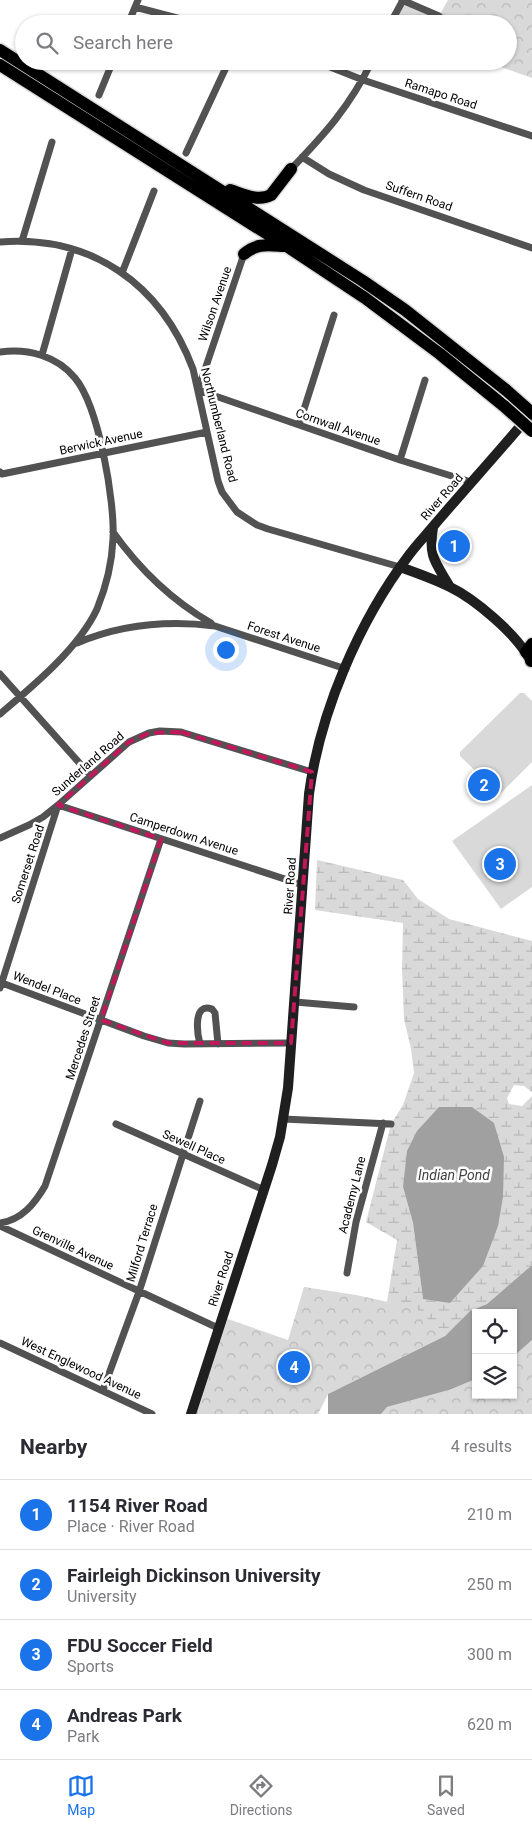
<!DOCTYPE html>
<meta charset="utf-8">
<style>
:root{--surface:#fff;--page:#f2f2f3;--text:#2b2b33;--muted:#7c7c81;--line:#e1e1e2;--accent:#1a73e8}
body{margin:0;font-family:Roboto,sans-serif;background:var(--page);color:var(--text)}
.controls{position:absolute;right:15px;bottom:15px;display:grid;overflow:hidden;border-radius:0px;box-shadow:0 1px 4px #0004}
.controls button{width:45px;height:45px;display:grid;place-items:center;padding:0;border:0;border-bottom:1px solid var(--line);background:var(--surface);color:var(--text);font:25px sans-serif}
.you{position:absolute;left:225px;top:649px;width:18px;height:18px;margin:-12px;border:4px solid #fff;border-radius:50%;background:#1a73e8;box-shadow:0 0 0 8px #1a73e833}
.badge{display:grid;place-items:center;width:32px;height:32px;border-radius:50%;background:var(--accent);color:#fff;font-size:16px;font-weight:700}
.pin{position:absolute;translate:-50% -50%;border:2px solid #fff;box-shadow:0 1px 5px #0006}
.list{margin:0;padding:0;list-style:none}
h2{display:flex;justify-content:space-between;align-items:center;height:65px;margin:0;padding:0 20px;font-size:21px}
h2 small{font-size:16px;font-weight:400;color:var(--muted)}
.list li{display:grid;grid-template-columns:32px 1fr auto;gap:15px;align-items:center;box-sizing:border-box;height:70px;padding:0 20px;border-top:1px solid var(--line)}
.list b{display:block;font-size:19px;white-space:nowrap}
.list p{margin:0;font-size:16px;white-space:nowrap;color:var(--muted)}
.list em{font-size:16px;font-style:normal;color:var(--muted)}
.icon{flex:none;width:28px;height:28px;fill:none;stroke:currentColor;stroke-width:2;stroke-linecap:round;stroke-linejoin:round}
.map{position:relative;flex:none;width:532px;height:1414px;overflow:hidden}
.search{position:absolute;background:var(--surface);box-shadow:0 1px 4px #0004;left:15px;right:15px;top:15px;height:55px;display:flex;align-items:center;gap:12px;box-sizing:border-box;padding:0 18px;border-radius:28px;color:var(--muted);font-size:19px}
.sheet{height:345px;background:var(--surface)}
nav{display:flex;justify-content:space-around;align-items:center;box-sizing:border-box;height:70px;border-top:1px solid var(--line);background:var(--surface);font-size:14px;color:var(--muted)}
nav a{display:grid;justify-items:center;gap:2px}
nav .on{color:var(--accent)}
.map>svg:first-child{display:block}
</style>
<div class="map">
<svg width="532" height="1414" viewBox="0 0 532 1414">
<defs>
<pattern id="wetland-marsh" width="20" height="14" patternUnits="userSpaceOnUse" patternTransform="scale(1.25)"><rect width="20" height="14" fill="#d9d9d9"/><path d="M1 5h8M5 5V1M11 12h8M15 12V8" fill="none" stroke="#b8b8b8"/></pattern>
<pattern id="park-crowns" width="20" height="18" patternUnits="userSpaceOnUse" patternTransform="scale(1.25)"><rect width="20" height="18" fill="#d9d9d9"/><path d="M2 6a3 3 0 1 1 6 0M12 15a3 3 0 1 1 6 0" fill="none" stroke="#b8b8b8"/></pattern>
</defs>
<rect width="100%" height="100%" fill="#fff"/>
<path fill="#d9d9d9" d="M 520,693 L 524,693 L 532,701 L 532,762 L 501,793 L 498,793 L 460,756 L 460,752 Z
M 532,785 L 532,887 L 501,909 L 452,841 Z"/>
<path fill="url(#wetland-marsh)" fill-rule="evenodd" d="M 317,860 L 403,880 L 418,899 L 449,919 L 532,941 L 532,1092 L 524,1086 L 514,1085 L 507,1098 L 509,1104 L 522,1106 L 532,1096 L 532,1265 L 487,1304 L 470,1311 L 445,1336 L 416,1309 L 387,1302 L 397,1240 L 366,1222 L 391,1124 L 403,1105 L 414,1073 L 411,1049 L 404,1019 L 402,969 L 403,923 L 315,910 ZM 494,1123 L 423,1299 L 413,1223 L 403,1187 Z"/>
<path fill="url(#park-crowns)" d="M 402,0 L 439,16 L 448,0 L 532,0 L 532,78 L 484,61 L 508,61 L 508,24 L 390,24 Z
M 304,1287 L 356,1295 L 416,1308 L 445,1336 L 328,1394 L 318,1414 L 191,1414 L 222,1317 L 288,1340 Z
M 532,1340 L 532,1414 L 381,1414 L 387,1407 L 449,1390 L 476,1379 L 476,1395 L 513,1395 L 513,1357 Z"/>
<path fill="#a0a0a0" d="M 439,1107 L 472,1107 L 494,1123 L 504,1157 L 503,1197 L 498,1226 L 483,1266 L 450,1303 L 423,1299 L 413,1223 L 403,1187 L 407,1151 L 417,1131 Z
M 532,1265 L 532,1340 L 513,1357 L 513,1313 L 476,1313 L 476,1379 L 449,1390 L 387,1407 L 381,1414 L 328,1414 L 328,1394 L 445,1336 L 470,1311 L 487,1304 Z"/>
<g fill="none" stroke-linecap="round" stroke-linejoin="round">
<g stroke="#dbdbdb" stroke-width="15">
<path id="highway" d="M 0,50 L 363,281 L 405,310 L 506,390
M 0,65 L 288,247 L 365,298 L 440,354 L 504,406
M 230,190 C 243,194 258,202 271,195 L 291,169
M 244,254 C 257,243 267,245 283,246
M 526,652 L 532,644
M 531,661 L 532,660"/>
</g>
<path stroke="#525252" stroke-width="7" d="M 402,0 L 439,16
M 135,7 L 200,24
M 128,24 L 138,0
M 390,24 L 403,0
M 315,61 L 363,80 L 532,136
M 99,95 L 113,61
M 186,153 L 229,61
M 302,157 L 329,174 L 364,190 L 532,248
M 291,169 C 325,134 350,106 372,61
M 22,241 L 52,142
M 0,242 C 92,235 161,284 193,369 L 218,481 L 222,492 L 237,512 L 257,525 L 268,529 L 400,567
M 244,254 L 198,390 L 400,460 L 471,482
M 122,273 L 154,191
M 0,352 C 28,348 57,356 75,378 C 99,407 115,502 113,539 C 112,563 106,587 97,609 C 79,648 33,686 0,714
M 42,355 L 72,249
M 299,425 L 334,315
M 400,460 L 425,380
M 0,472 L 2,474 L 207,432
M 113,532 C 140,570 171,600 211,623
M 77,643 C 122,624 167,620 215,626 L 346,669
M 0,674 L 91,776
M 0,838 L 29,825 L 43,817 L 58,805 L 129,742 L 149,733 L 160,731 L 181,732 L 312,772
M 2,983 L 144,1036 L 168,1043 L 184,1044 L 291,1043
M 0,988 L 58,805 L 303,885
M 295,1002 L 354,1007
M 200,1044 C 197,1033 193,1002 212,1009 L 215,1013 L 218,1044
M 283,1119 L 391,1124
M 116,1124 L 264,1190
M 0,1223 C 22,1220 35,1203 45,1186 L 161,839
M 0,1226 L 218,1328
M 347,1273 L 356,1222 L 383,1123
M 0,1343 L 152,1414
M 103,1390 L 139,1292 L 200,1101"/>
<path stroke="#1f1f1f" stroke-width="10" d="M 433,528 C 428,557 436,563 450,587
M 400,567 C 417,573 434,579 450,587 C 475,599 516,634 529,658
M 191,1414 L 272,1165 L 280,1137 L 288,1088 L 309,794 C 320,712 359,621 409,555 C 417,544 427,534 436,523 C 466,488 498,453 528,417"/>
<use href="#highway" stroke="#000" stroke-width="12"/>
<g stroke="#dbdbdb" stroke-width="15" stroke-linecap="butt">
<path id="highway-bridge" d="M 506,390 L 532,413
M 504,406 L 532,431"/>
</g>
<use href="#highway-bridge" stroke="#000" stroke-width="12"/>
</g>
<path fill="none" stroke="#c2185b" stroke-width="4" stroke-dasharray="10 6" stroke-linejoin="round" d="M 181,732 L 312,772 L 291,1043 L 168,1043 L 101,1020 L 161,839 L 58,805 L 129,742 L 149,733 Z"/>
<g text-anchor="middle" dominant-baseline="central" stroke-width="5" stroke-linejoin="round" paint-order="stroke">
<g font-size="12" fill="#000" stroke="#fff">
<text transform="translate(441 94) rotate(18)">Ramapo Road</text>
<text transform="translate(419 196) rotate(19)">Suffern Road</text>
<text transform="translate(215 304) rotate(-71)">Wilson Avenue</text>
<text transform="translate(219 425) rotate(76)">Northumberland Road</text>
<text transform="translate(338 427) rotate(19)">Cornwall Avenue</text>
<text transform="translate(101 442) rotate(-12)">Berwick Avenue</text>
<text transform="translate(442 497) rotate(-49)">River Road</text>
<text transform="translate(284 637) rotate(18)">Forest Avenue</text>
<text transform="translate(88 764) rotate(-41)">Sunderland Road</text>
<text transform="translate(184 834) rotate(18)">Camperdown Avenue</text>
<text transform="translate(28 864) rotate(-72)">Somerset Road</text>
<text transform="translate(290 886) rotate(-86)">River Road</text>
<text transform="translate(47 988) rotate(21)">Wendel Place</text>
<text transform="translate(83 1038) rotate(-72)">Mercedes Street</text>
<text transform="translate(194 1147) rotate(24)">Sewell Place</text>
<text transform="translate(352 1195) rotate(-76)">Academy Lane</text>
<text transform="translate(142 1243) rotate(-73)">Milford Terrace</text>
<text transform="translate(73 1248) rotate(25)">Grenville Avenue</text>
<text transform="translate(221 1279) rotate(-72)">River Road</text>
<text transform="translate(81 1368) rotate(25)">West Englewood Avenue</text>
</g>
<g font-size="14" font-style="italic" fill="#414141" stroke="#fff">
<text x="454" y="1175">Indian Pond</text>
</g>
</g>
</svg>
<div class="controls">
<button><svg class="icon" aria-label="locate" viewBox="0 0 24 24"><circle cx="12" cy="12" r="6"/><path d="M12 2v4M12 18v4M2 12h4M18 12h4"/></svg></button>
<button><svg class="icon" aria-label="layers" viewBox="0 0 24 24"><path d="M12 4l9 5-9 5-9-5zM3 14l9 5 9-5"/></svg></button>
</div>
<div class="you"></div>
<div class="pin badge" style="left:454px;top:546px">1</div>
<div class="pin badge" style="left:484px;top:785px">2</div>
<div class="pin badge" style="left:500px;top:864px">3</div>
<div class="pin badge" style="left:294px;top:1367px">4</div>
<div class="search"><svg class="icon" aria-label="search" viewBox="0 0 24 24"><circle cx="10" cy="10" r="6"/><path d="M15 15l6 6"/></svg>Search here</div>
</div>
<section class="sheet">
<h2>Nearby<small>4 results</small></h2>
<ul class="list">
<li><span class="badge">1</span><div><b>1154 River Road</b><p>Place · River Road</p></div><em>210 m</em></li>
<li><span class="badge">2</span><div><b>Fairleigh Dickinson University</b><p>University</p></div><em>250 m</em></li>
<li><span class="badge">3</span><div><b>FDU Soccer Field</b><p>Sports</p></div><em>300 m</em></li>
<li><span class="badge">4</span><div><b>Andreas Park</b><p>Park</p></div><em>620 m</em></li>
</ul>
</section>
<nav>
<a class="on"><svg class="icon" aria-label="map" viewBox="0 0 24 24"><path d="M3 6l6-2 6 2 6-2v14l-6 2-6-2-6 2zM9 4v14M15 6v14"/></svg>Map</a>
<a><svg class="icon" aria-label="directions" viewBox="0 0 24 24"><path d="M12 3l9 9-9 9-9-9zM9 14v-3h6M13 9l2 2-2 2"/></svg>Directions</a>
<a><svg class="icon" aria-label="saved" viewBox="0 0 24 24"><path d="M7 4h10v16l-5-4-5 4z"/></svg>Saved</a>
</nav>
